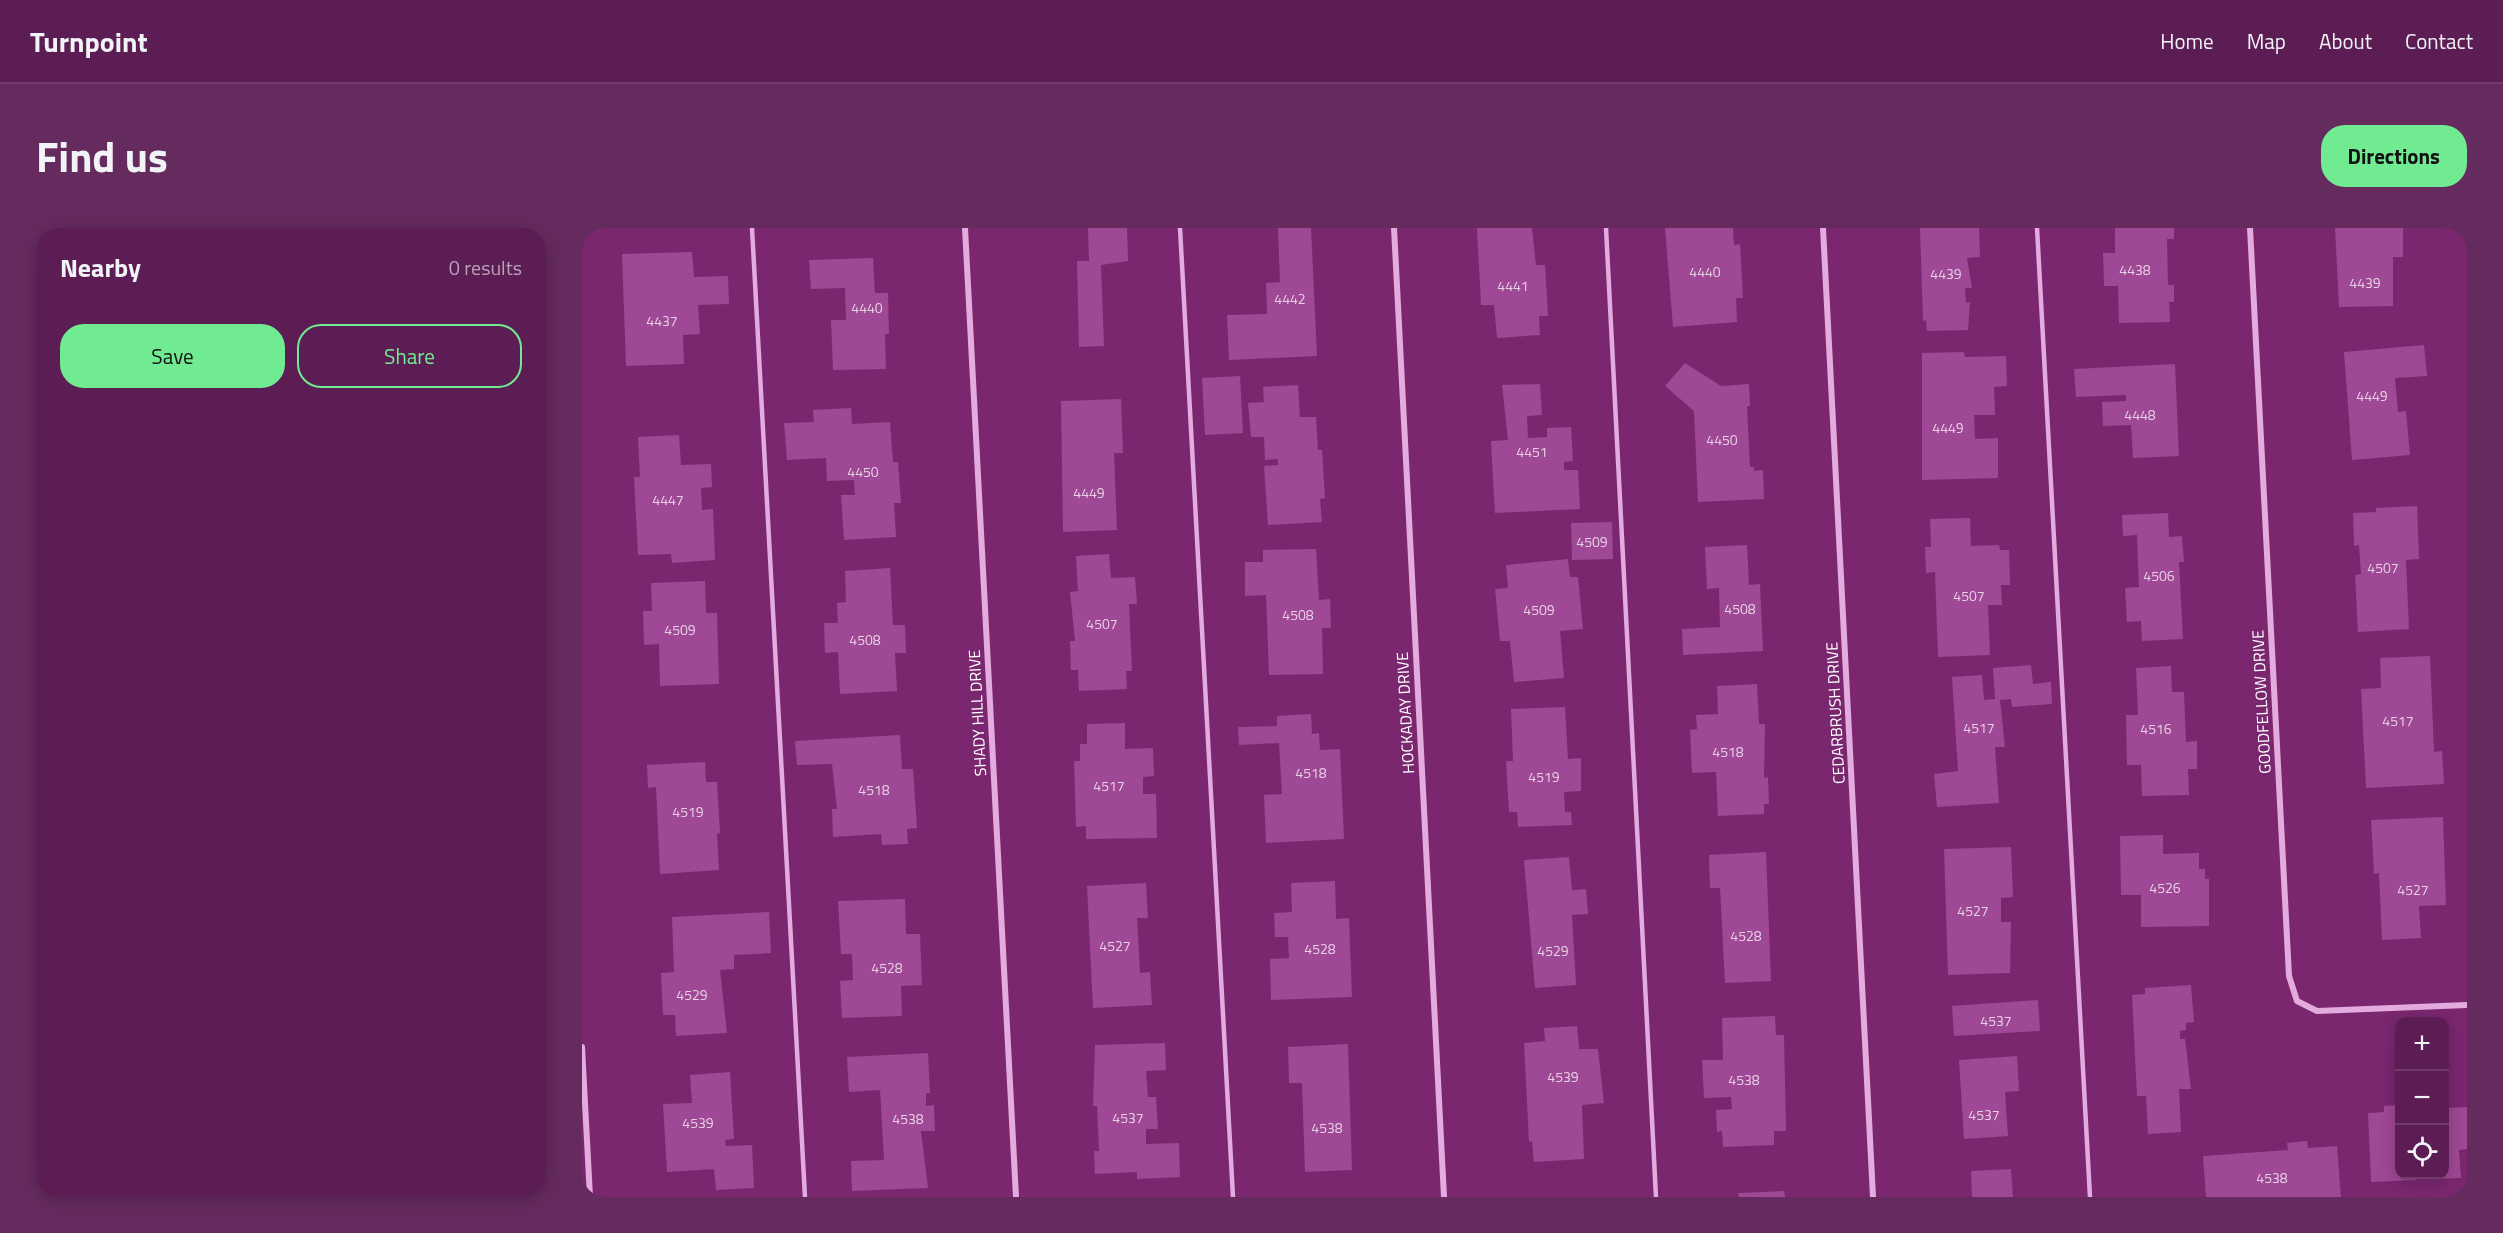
<!DOCTYPE html>
<meta charset="utf-8">
<style>
:root{--surface:#5c1d54;--page:#652a5e;--text:#f1f3f6;--muted:#b8a2b8;--line:#713b6b;--accent:#71eb91}
body{margin:0;font-family:"Titillium Web",sans-serif;background:var(--page);color:var(--text)}
.controls{position:absolute;right:18px;bottom:18px;display:grid;overflow:hidden;border-radius:12px;box-shadow:0 3px 15px #0003}
.controls button{width:54px;height:54px;display:grid;place-items:center;padding:0;border:0;border-bottom:2px solid var(--line);background:var(--surface);color:var(--text);font:30px sans-serif}
.list{margin:0;padding:0;list-style:none}
h2{display:flex;justify-content:space-between;align-items:center;height:78px;margin:0;padding:0 24px;font-size:26px}
h2 small{font-size:20px;font-weight:400;color:var(--muted)}
.actions{display:flex;gap:12px;padding:18px 24px}
.actions a{flex:1;padding:14px 0;border:2px solid var(--accent);border-radius:24px;text-align:center;font-size:21px;color:var(--accent)}
.actions .main{background:var(--accent);color:#111}
.icon{flex:none;width:33px;height:33px;fill:none;stroke:currentColor;stroke-width:2;stroke-linecap:round;stroke-linejoin:round}
.map{position:relative;flex:none;width:1885px;height:969px;overflow:hidden;border-radius:24px}
header{display:flex;align-items:center;gap:36px;box-sizing:border-box;height:84px;padding:0 30px;background:var(--surface);border-bottom:2px solid var(--line)}
header strong{font-size:28px}
nav{display:flex;gap:33px;margin-inline-start:auto;font-size:21px}
.intro{display:flex;align-items:center;justify-content:space-between;box-sizing:border-box;height:144px;padding:0 36px}
h1{margin:0;font-size:42px}
.button{padding:15px 27px;border-radius:24px;background:var(--accent);color:#111;font-size:21px;font-weight:700}
main{display:flex;gap:36px;padding:0 36px}
aside{flex:1;background:var(--surface);border-radius:24px;box-shadow:0 3px 15px #0003}
.map>svg:first-child{display:block}
</style>
<header>
<strong>Turnpoint</strong>
<nav><a>Home</a><a>Map</a><a>About</a><a>Contact</a></nav>
</header>
<div class="intro"><h1>Find us</h1><a class="button">Directions</a></div>
<main>
<aside>
<h2>Nearby<small>0 results</small></h2>
<ul class="list">
</ul>
<div class="actions"><a class="main">Save</a><a>Share</a></div>
</aside>
<div class="map">
<svg width="1885" height="969" viewBox="0 0 1885 969">
<rect width="100%" height="100%" fill="#7a2770"/>
<path fill="#9f4895" d="M 506,0 L 545,0 L 546,33 L 519,37 L 522,118 L 497,119 L 495,33 L 507,33 Z
M 696,0 L 729,0 L 735,128 L 647,132 L 645,87 L 685,86 L 684,55 L 698,54 Z
M 895,0 L 950,0 L 954,37 L 963,37 L 966,88 L 957,88 L 958,107 L 915,110 L 912,77 L 899,77 Z
M 1083,0 L 1151,0 L 1152,17 L 1158,16 L 1161,70 L 1154,70 L 1155,94 L 1091,99 Z
M 1338,0 L 1397,0 L 1398,29 L 1385,30 L 1390,60 L 1383,60 L 1384,75 L 1388,74 L 1386,102 L 1345,103 L 1344,92 L 1341,93 Z
M 1533,0 L 1592,0 L 1592,11 L 1585,11 L 1586,57 L 1592,57 L 1592,74 L 1587,74 L 1588,94 L 1537,95 L 1536,58 L 1522,58 L 1521,25 L 1533,25 Z
M 1753,0 L 1821,0 L 1821,29 L 1811,29 L 1811,78 L 1757,79 Z
M 110,24 L 112,49 L 146,48 L 147,76 L 116,77 L 118,106 L 101,107 L 102,136 L 44,138 L 40,26 Z
M 291,30 L 293,65 L 306,65 L 307,106 L 303,106 L 304,141 L 251,142 L 249,92 L 264,92 L 263,60 L 229,61 L 227,32 Z
M 1842,117 L 1845,148 L 1813,150 L 1816,184 L 1824,183 L 1828,227 L 1770,232 L 1762,124 Z
M 1382,124 L 1383,129 L 1424,128 L 1425,158 L 1412,159 L 1413,187 L 1392,187 L 1393,211 L 1416,210 L 1416,250 L 1340,252 L 1340,125 Z
M 1103,135 L 1139,158 L 1167,156 L 1168,178 L 1165,178 L 1168,239 L 1172,239 L 1172,243 L 1181,242 L 1182,271 L 1116,274 L 1112,183 L 1083,158 Z
M 1593,136 L 1597,228 L 1551,230 L 1549,197 L 1521,198 L 1520,174 L 1544,173 L 1544,167 L 1494,169 L 1492,141 Z
M 658,148 L 661,205 L 623,207 L 620,150 Z
M 958,156 L 960,187 L 945,188 L 946,210 L 965,209 L 965,200 L 989,199 L 991,233 L 982,234 L 982,242 L 996,242 L 998,281 L 913,285 L 909,213 L 926,212 L 920,157 Z
M 716,157 L 718,189 L 734,189 L 736,222 L 740,222 L 743,270 L 738,271 L 740,294 L 686,297 L 682,238 L 696,237 L 696,231 L 683,232 L 682,209 L 669,209 L 666,175 L 682,174 L 681,159 Z
M 539,171 L 541,225 L 532,225 L 535,302 L 481,304 L 479,173 Z
M 269,180 L 270,196 L 308,194 L 311,234 L 316,234 L 319,275 L 312,275 L 314,309 L 262,312 L 259,267 L 273,267 L 272,252 L 245,253 L 244,230 L 205,232 L 202,195 L 232,194 L 231,182 Z
M 97,207 L 99,237 L 129,236 L 130,259 L 119,260 L 120,282 L 131,281 L 133,332 L 90,335 L 89,326 L 56,327 L 52,249 L 58,249 L 56,209 Z
M 1835,278 L 1837,331 L 1824,332 L 1827,401 L 1776,404 L 1773,347 L 1779,346 L 1777,317 L 1772,318 L 1771,285 L 1794,284 L 1794,280 Z
M 1586,285 L 1587,309 L 1600,308 L 1602,334 L 1597,334 L 1601,411 L 1560,413 L 1559,393 L 1545,394 L 1543,360 L 1557,359 L 1555,307 L 1541,308 L 1540,287 Z
M 1388,290 L 1389,318 L 1417,317 L 1418,322 L 1427,322 L 1428,357 L 1419,357 L 1420,377 L 1406,377 L 1408,427 L 1356,429 L 1353,344 L 1344,345 L 1343,319 L 1349,319 L 1348,291 Z
M 1030,294 L 1031,331 L 990,332 L 989,295 Z
M 1165,317 L 1167,357 L 1178,356 L 1181,423 L 1101,427 L 1100,401 L 1138,399 L 1137,360 L 1125,361 L 1123,319 Z
M 734,321 L 737,372 L 748,371 L 749,400 L 740,400 L 741,446 L 687,447 L 684,367 L 663,368 L 663,334 L 681,334 L 681,322 Z
M 527,326 L 529,350 L 553,349 L 555,376 L 547,376 L 550,443 L 544,443 L 545,461 L 497,463 L 496,442 L 489,442 L 488,413 L 493,413 L 488,364 L 496,363 L 494,328 Z
M 986,331 L 988,349 L 996,349 L 1001,401 L 978,403 L 982,450 L 932,454 L 928,413 L 918,413 L 913,361 L 926,360 L 924,337 Z
M 308,340 L 311,397 L 323,397 L 324,425 L 313,425 L 315,463 L 258,466 L 256,424 L 243,425 L 242,395 L 256,395 L 255,375 L 264,374 L 263,343 Z
M 123,353 L 124,385 L 135,385 L 137,456 L 78,458 L 77,416 L 62,417 L 61,383 L 70,383 L 69,355 Z
M 1848,428 L 1852,524 L 1860,523 L 1862,556 L 1784,560 L 1779,461 L 1799,460 L 1798,430 Z
M 1449,437 L 1451,456 L 1469,454 L 1470,476 L 1430,479 L 1429,471 L 1418,472 L 1423,519 L 1413,519 L 1417,575 L 1355,579 L 1352,546 L 1376,543 L 1370,449 L 1400,447 L 1402,472 L 1413,471 L 1411,440 Z
M 1589,438 L 1590,464 L 1602,464 L 1604,514 L 1615,513 L 1615,541 L 1606,541 L 1607,567 L 1560,568 L 1559,537 L 1545,537 L 1544,487 L 1556,487 L 1554,440 Z
M 1175,456 L 1177,496 L 1183,496 L 1182,550 L 1186,549 L 1187,576 L 1182,576 L 1182,586 L 1136,588 L 1134,544 L 1110,545 L 1108,502 L 1115,501 L 1114,487 L 1136,486 L 1135,458 Z
M 983,479 L 986,531 L 999,530 L 999,563 L 982,564 L 983,584 L 989,584 L 990,597 L 936,599 L 935,584 L 927,584 L 924,533 L 931,533 L 929,481 Z
M 729,486 L 730,506 L 737,505 L 738,522 L 758,521 L 762,611 L 684,615 L 682,567 L 700,566 L 697,515 L 657,517 L 656,499 L 695,498 L 695,488 Z
M 543,495 L 543,521 L 571,520 L 572,548 L 561,549 L 561,566 L 574,566 L 575,610 L 504,611 L 504,598 L 494,599 L 492,533 L 498,533 L 498,516 L 505,516 L 505,496 Z
M 318,507 L 320,541 L 331,541 L 335,600 L 325,601 L 326,616 L 300,617 L 299,606 L 251,609 L 250,581 L 255,581 L 250,536 L 215,537 L 213,513 Z
M 123,534 L 124,554 L 135,554 L 138,605 L 135,606 L 137,642 L 78,646 L 74,559 L 66,560 L 65,537 Z
M 1861,589 L 1864,677 L 1837,678 L 1839,710 L 1800,712 L 1797,645 L 1792,646 L 1789,592 Z
M 1581,607 L 1581,626 L 1617,625 L 1617,641 L 1623,641 L 1623,651 L 1627,651 L 1627,698 L 1559,699 L 1559,667 L 1539,667 L 1538,608 Z
M 1429,619 L 1431,669 L 1419,670 L 1419,694 L 1429,694 L 1428,745 L 1366,747 L 1362,621 Z
M 1184,624 L 1189,753 L 1143,755 L 1138,660 L 1128,660 L 1127,627 Z
M 987,629 L 990,662 L 1004,661 L 1006,686 L 990,687 L 994,757 L 953,760 L 942,632 Z
M 753,653 L 754,691 L 767,690 L 770,769 L 689,772 L 688,731 L 707,730 L 706,709 L 693,709 L 692,685 L 710,684 L 709,655 Z
M 564,655 L 566,690 L 555,690 L 558,745 L 568,744 L 570,777 L 511,780 L 505,658 Z
M 323,671 L 324,706 L 338,706 L 340,757 L 319,758 L 320,788 L 260,790 L 258,753 L 271,752 L 270,726 L 259,726 L 256,673 Z
M 187,684 L 189,725 L 152,727 L 152,741 L 138,742 L 145,805 L 94,808 L 93,787 L 81,787 L 79,745 L 92,744 L 90,689 Z
M 1609,757 L 1612,794 L 1604,795 L 1604,802 L 1598,803 L 1598,811 L 1603,811 L 1609,861 L 1597,861 L 1599,904 L 1566,906 L 1564,868 L 1555,868 L 1550,767 L 1563,766 L 1563,760 Z
M 1456,772 L 1458,803 L 1372,808 L 1370,778 Z
M 1193,788 L 1194,807 L 1202,807 L 1204,903 L 1192,903 L 1192,917 L 1141,919 L 1140,903 L 1135,904 L 1134,882 L 1150,881 L 1149,869 L 1122,870 L 1120,832 L 1141,832 L 1140,790 Z
M 995,798 L 997,821 L 1016,821 L 1022,875 L 1000,877 L 1002,931 L 952,934 L 950,913 L 947,914 L 942,815 L 963,813 L 962,800 Z
M 583,815 L 584,842 L 564,843 L 566,869 L 574,869 L 576,901 L 564,901 L 564,916 L 597,915 L 598,949 L 555,951 L 555,944 L 513,946 L 512,923 L 517,923 L 515,878 L 511,878 L 513,817 Z
M 766,816 L 770,942 L 723,944 L 720,855 L 707,855 L 706,819 Z
M 346,825 L 348,865 L 344,865 L 344,878 L 352,877 L 353,903 L 339,903 L 346,960 L 270,963 L 269,933 L 302,932 L 298,862 L 267,864 L 265,829 Z
M 1435,828 L 1437,863 L 1423,864 L 1426,908 L 1382,911 L 1377,832 Z
M 148,844 L 152,911 L 143,912 L 144,918 L 170,917 L 172,960 L 134,962 L 132,941 L 85,944 L 81,876 L 110,875 L 108,847 Z
M 1818,877 L 1818,946 L 1834,946 L 1834,952 L 1789,954 L 1786,885 L 1802,884 L 1802,878 Z
M 1885,879 L 1885,921 L 1877,922 L 1879,950 L 1852,951 L 1851,946 L 1862,946 L 1862,880 Z
M 1725,913 L 1726,920 L 1755,918 L 1759,969 L 1624,969 L 1621,928 L 1706,922 L 1705,915 Z
M 1429,941 L 1431,969 L 1390,969 L 1389,943 Z
M 1202,963 L 1203,969 L 1157,969 L 1156,965 Z"/>
<g fill="none" stroke-linecap="round" stroke-linejoin="round">
<path stroke="#e3abde" stroke-width="4.5" d="M 170,0 L 223,969
M 598,0 L 651,969
M 1024,0 L 1074,969
M 1455,0 L 1508,969"/>
<path stroke="#e3abde" stroke-width="6" d="M 383,0 L 434,969
M 812,0 L 862,969
M 1241,0 L 1291,969
M 1668,0 L 1707,748 L 1715,773 L 1735,783 L 1885,777
M 0,819 L 8,969"/>
</g>
<g text-anchor="middle" dominant-baseline="central" stroke-width="4.5" stroke-linejoin="round" paint-order="stroke">
<g font-size="14" fill="#e7d1e4">
<text x="1553" y="41">4438</text>
<text x="1123" y="43">4440</text>
<text x="1364" y="45">4439</text>
<text x="1783" y="54">4439</text>
<text x="931" y="57">4441</text>
<text x="708" y="70">4442</text>
<text x="285" y="79">4440</text>
<text x="80" y="92">4437</text>
<text x="1790" y="167">4449</text>
<text x="1558" y="186">4448</text>
<text x="1366" y="199">4449</text>
<text x="1140" y="211">4450</text>
<text x="950" y="223">4451</text>
<text x="281" y="243">4450</text>
<text x="507" y="264">4449</text>
<text x="86" y="271">4447</text>
<text x="1010" y="313">4509</text>
<text x="1801" y="339">4507</text>
<text x="1577" y="347">4506</text>
<text x="1387" y="367">4507</text>
<text x="1158" y="380">4508</text>
<text x="957" y="381">4509</text>
<text x="716" y="386">4508</text>
<text x="520" y="395">4507</text>
<text x="98" y="401">4509</text>
<text x="283" y="411">4508</text>
<text x="1816" y="492">4517</text>
<text x="1397" y="499">4517</text>
<text x="1574" y="500">4516</text>
<text x="1146" y="523">4518</text>
<text x="729" y="544">4518</text>
<text x="962" y="548">4519</text>
<text x="527" y="557">4517</text>
<text x="292" y="561">4518</text>
<text x="106" y="583">4519</text>
<text x="1583" y="659">4526</text>
<text x="1831" y="661">4527</text>
<text x="1391" y="682">4527</text>
<text x="1164" y="707">4528</text>
<text x="533" y="717">4527</text>
<text x="738" y="720">4528</text>
<text x="971" y="722">4529</text>
<text x="305" y="739">4528</text>
<text x="110" y="766">4529</text>
<text x="1414" y="792">4537</text>
<text x="981" y="848">4539</text>
<text x="1162" y="851">4538</text>
<text x="1402" y="886">4537</text>
<text x="546" y="889">4537</text>
<text x="326" y="890">4538</text>
<text x="116" y="894">4539</text>
<text x="745" y="899">4538</text>
<text x="1690" y="949">4538</text>
</g>
<g font-size="16" fill="#fff" stroke="#7a2770">
<text transform="translate(1679 474) rotate(-93)">GOODFELLOW DRIVE</text>
<text transform="translate(395 485) rotate(-93)">SHADY HILL DRIVE</text>
<text transform="translate(823 485) rotate(-93)">HOCKADAY DRIVE</text>
<text transform="translate(1253 485) rotate(-93)">CEDARBRUSH DRIVE</text>
</g>
</g>
</svg>
<div class="controls">
<button>+</button>
<button>−</button>
<button><svg class="icon" aria-label="locate" viewBox="0 0 24 24"><circle cx="12" cy="12" r="6"/><path d="M12 2v4M12 18v4M2 12h4M18 12h4"/></svg></button>
</div>
</div>
</main>
